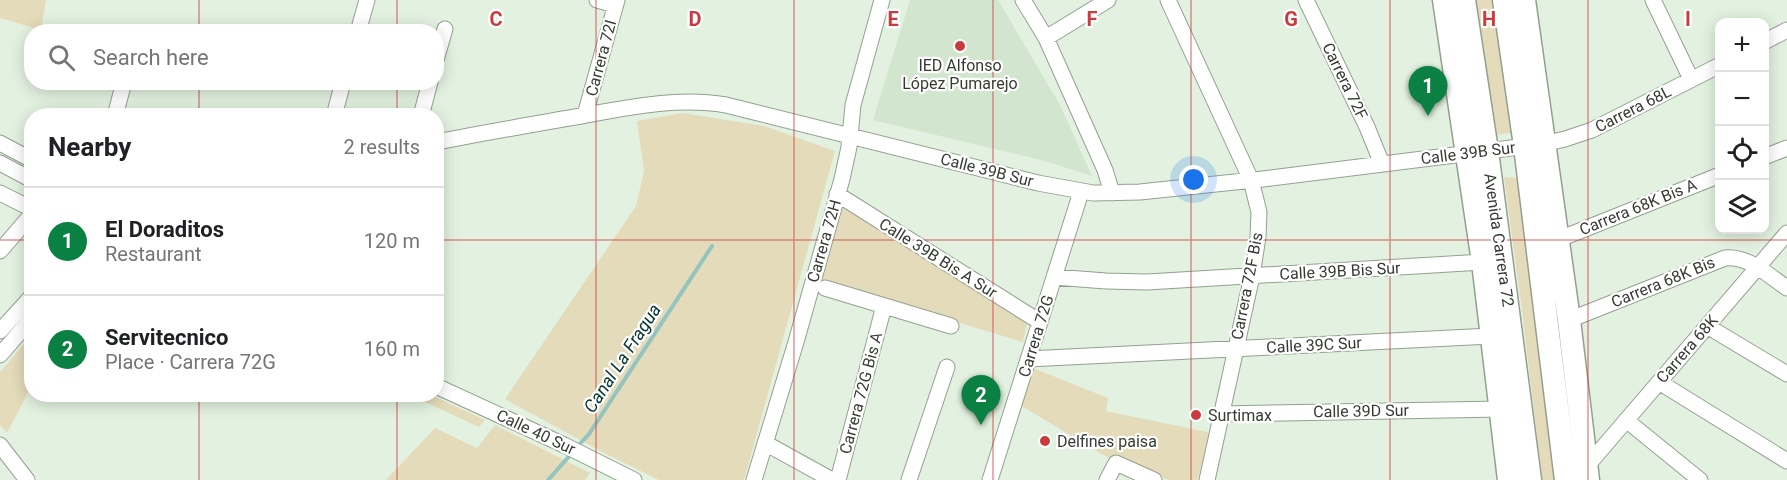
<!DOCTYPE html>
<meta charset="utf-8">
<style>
:root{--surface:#fff;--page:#f2f2f2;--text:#202124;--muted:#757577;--line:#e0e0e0;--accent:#0b8043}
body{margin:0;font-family:Roboto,sans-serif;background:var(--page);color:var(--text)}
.controls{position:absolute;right:18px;top:18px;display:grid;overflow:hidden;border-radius:12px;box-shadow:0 3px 15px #0003}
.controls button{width:54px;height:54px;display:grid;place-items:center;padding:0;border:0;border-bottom:2px solid var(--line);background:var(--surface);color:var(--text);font:30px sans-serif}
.you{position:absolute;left:1194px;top:180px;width:21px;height:21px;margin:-15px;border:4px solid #fff;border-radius:50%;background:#1a73e8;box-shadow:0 0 0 9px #1a73e833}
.badge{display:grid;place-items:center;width:39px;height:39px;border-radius:50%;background:var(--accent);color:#fff;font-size:20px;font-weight:700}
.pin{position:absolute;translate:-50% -50px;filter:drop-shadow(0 2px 3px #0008)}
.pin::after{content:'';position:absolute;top:32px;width:21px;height:18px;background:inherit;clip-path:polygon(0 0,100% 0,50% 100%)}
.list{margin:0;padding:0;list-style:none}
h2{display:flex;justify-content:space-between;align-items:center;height:78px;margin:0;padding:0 24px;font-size:26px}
h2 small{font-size:20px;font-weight:400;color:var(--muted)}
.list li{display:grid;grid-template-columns:39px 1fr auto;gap:18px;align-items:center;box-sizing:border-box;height:108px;padding:0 24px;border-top:2px solid var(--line)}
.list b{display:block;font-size:22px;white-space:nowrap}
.list p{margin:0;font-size:20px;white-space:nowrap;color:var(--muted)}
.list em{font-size:20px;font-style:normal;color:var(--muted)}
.icon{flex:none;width:33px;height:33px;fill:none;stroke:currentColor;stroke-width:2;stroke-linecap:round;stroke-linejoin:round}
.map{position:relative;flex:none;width:1787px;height:480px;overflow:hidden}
.search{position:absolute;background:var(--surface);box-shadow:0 3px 15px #0003;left:24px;top:24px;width:420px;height:66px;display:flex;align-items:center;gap:15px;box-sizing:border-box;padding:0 21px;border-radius:24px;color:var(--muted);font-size:22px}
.panel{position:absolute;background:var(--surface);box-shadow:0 3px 15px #0003;left:24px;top:108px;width:420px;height:294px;border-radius:24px}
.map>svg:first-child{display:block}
</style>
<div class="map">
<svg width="1787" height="480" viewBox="0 0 1787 480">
<rect width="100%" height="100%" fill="#e3f2e0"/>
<path fill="#d2e5ce" d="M 910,0 L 998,0 L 1060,105 L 1092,176 L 1045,161 L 873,120 Z"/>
<path fill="#e4dbba" d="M 0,0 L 46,0 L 41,30 L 0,18 Z
M 1475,0 L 1497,0 L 1516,132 L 1496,135 Z
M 683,113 L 764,126 L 835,151 L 744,480 L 659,480 L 604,453 L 505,399 L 636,206 L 644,171 L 637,121 Z
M 1504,177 L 1521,178 L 1560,480 L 1542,480 L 1523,318 Z
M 842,204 L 1027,324 L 1023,342 L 821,281 Z
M 31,336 L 31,387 L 7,433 L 0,425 L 0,372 Z
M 1033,368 L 1108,398 L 1106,411 L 1212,433 L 1197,480 L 1169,480 L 1110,459 L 1020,405 Z
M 410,395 L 431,395 L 485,420 L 479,427 Z
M 495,425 L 590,473 L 585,480 L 386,480 L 435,428 L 477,448 Z"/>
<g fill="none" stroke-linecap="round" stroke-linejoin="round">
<path stroke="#93c4bf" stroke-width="4" d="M 577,447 L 589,434 L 712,246
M 548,480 L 572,453"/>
<g stroke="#93a090" stroke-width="17">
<path id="minor" d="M 597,0 L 615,5
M 1023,0 L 1046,38 L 1105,170 L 1112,193
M 1168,0 L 1251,180 L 1259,212 L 1258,237 L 1252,276 L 1207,480
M 1306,0 L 1367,127 L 1382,164
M 1653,0 L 1691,79
M 358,32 L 367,0
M 1046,38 L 1108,0
M 1764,42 L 1787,30
M 436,60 L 445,29
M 585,115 L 617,0
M 115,116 L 124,82
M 334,116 L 343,82
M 421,116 L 430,82
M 436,142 C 485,133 533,124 581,116 C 630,107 677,97 726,105 L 1038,183 L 1093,193 L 1140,192 L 1263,179 L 1543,144 L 1565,139 L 1592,130 L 1720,65
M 0,143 L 32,160
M 1764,157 L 1787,148
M 0,163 L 32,180
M 0,193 L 32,209
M 837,194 L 1040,322
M 1557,240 L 1720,175
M 0,251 L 32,214
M 1054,277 L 1106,281 L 1147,282 L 1483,262
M 825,288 L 951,326
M 1569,320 L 1725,258 C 1749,256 1768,275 1787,288
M 1707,326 L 1787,374
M 0,331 L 32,296
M 0,355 L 32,318
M 1028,359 L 1491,336
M 1659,382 L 1787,461
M 436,386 L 564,445 L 634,480
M 1221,414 L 1501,409
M 1626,420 L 1700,480
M 765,443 L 832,480
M 0,445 L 27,480
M 1587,466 L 1787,233
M 754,480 L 796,342 L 842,179 L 849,147 L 853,105 L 882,0
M 838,480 L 884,306
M 909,480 L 947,367
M 990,480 L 1081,192
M 1107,480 L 1116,463 L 1154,480"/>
</g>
<g stroke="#93a090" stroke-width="25">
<path id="highway" d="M 1444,0 L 1483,262 L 1509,480
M 1464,0 L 1487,151 L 1530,480
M 1504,0 L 1525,146 L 1566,480
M 1524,0 L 1569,320 L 1588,480"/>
</g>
<use href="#minor" stroke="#fff" stroke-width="15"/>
<use href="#highway" stroke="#fff" stroke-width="22"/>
</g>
<path fill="none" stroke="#ca3b3f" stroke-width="1.5" stroke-opacity="0.55" d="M 199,0 L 199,32M 397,0 L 397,32M 596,0 L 596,480M 794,0 L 794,480M 993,0 L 993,480M 1191,0 L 1191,480M 1390,0 L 1390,480M 1588,0 L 1588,480M 199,82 L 199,116M 397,82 L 397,116M 0,240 L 32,240M 436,240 L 1787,240M 199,394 L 199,480M 397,394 L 397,480"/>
<g fill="#ca3b3f" stroke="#fff" stroke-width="2">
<circle cx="960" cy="46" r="6"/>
<circle cx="1196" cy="415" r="6"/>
<circle cx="1045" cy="441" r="6"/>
</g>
<g text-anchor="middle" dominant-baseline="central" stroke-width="4.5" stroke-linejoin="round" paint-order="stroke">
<g font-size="16" fill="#363b34" stroke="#fff">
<text transform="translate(601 58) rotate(-75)">Carrera 72I</text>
<text transform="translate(1345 81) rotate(64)">Carrera 72F</text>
<text transform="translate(1633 109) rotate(-27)">Carrera 68L</text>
<text transform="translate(1468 153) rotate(-7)">Calle 39B Sur</text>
<text transform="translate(987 170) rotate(14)">Calle 39B Sur</text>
<text transform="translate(1638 207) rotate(-22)">Carrera 68K Bis A</text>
<text transform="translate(1499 240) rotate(82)">Avenida Carrera 72</text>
<text transform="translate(824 241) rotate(-74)">Carrera 72H</text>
<text transform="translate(938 258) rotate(32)">Calle 39B Bis A Sur</text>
<text transform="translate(1340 271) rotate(-3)">Calle 39B Bis Sur</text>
<text transform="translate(1663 282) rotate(-22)">Carrera 68K Bis</text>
<text transform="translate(1247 286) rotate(-79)">Carrera 72F Bis</text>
<text transform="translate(1036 336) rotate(-73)">Carrera 72G</text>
<text transform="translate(1314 345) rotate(-3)">Calle 39C Sur</text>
<text transform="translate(1687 349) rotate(-49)">Carrera 68K</text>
<text transform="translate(861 393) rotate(-75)">Carrera 72G Bis A</text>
<text transform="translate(1361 411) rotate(-1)">Calle 39D Sur</text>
<text transform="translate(536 432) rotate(25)">Calle 40 Sur</text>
</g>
<g font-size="16" fill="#363b34" stroke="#fff" text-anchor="start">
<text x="960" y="65" text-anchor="middle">IED Alfonso<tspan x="960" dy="18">López Pumarejo</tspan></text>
<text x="1208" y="415">Surtimax</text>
<text x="1057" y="441">Delfines paisa</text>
</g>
<g font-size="18" font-style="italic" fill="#043531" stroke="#fff">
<text transform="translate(622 358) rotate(-57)">Canal La Fragua</text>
</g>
</g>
<g font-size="20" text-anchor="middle" font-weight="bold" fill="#ca3b3f" stroke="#fff" stroke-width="4.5" stroke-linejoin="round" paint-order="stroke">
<text x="496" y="26">C</text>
<text x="695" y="26">D</text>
<text x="893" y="26">E</text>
<text x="1092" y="26">F</text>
<text x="1291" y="26">G</text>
<text x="1489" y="26">H</text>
<text x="1688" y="26">I</text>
</g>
</svg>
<div class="controls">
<button>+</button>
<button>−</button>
<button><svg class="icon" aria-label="locate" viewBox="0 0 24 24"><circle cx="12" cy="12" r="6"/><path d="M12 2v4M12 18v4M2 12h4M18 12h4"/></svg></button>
<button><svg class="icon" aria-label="layers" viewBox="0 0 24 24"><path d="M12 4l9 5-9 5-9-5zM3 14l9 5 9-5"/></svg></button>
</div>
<div class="you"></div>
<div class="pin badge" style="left:1428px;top:116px">1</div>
<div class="pin badge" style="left:981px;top:425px">2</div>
<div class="search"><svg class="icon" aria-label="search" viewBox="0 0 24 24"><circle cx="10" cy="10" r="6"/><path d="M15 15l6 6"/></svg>Search here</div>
<section class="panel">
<h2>Nearby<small>2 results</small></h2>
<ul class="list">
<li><span class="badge">1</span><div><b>El Doraditos</b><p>Restaurant</p></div><em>120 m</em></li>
<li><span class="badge">2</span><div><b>Servitecnico</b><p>Place · Carrera 72G</p></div><em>160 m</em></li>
</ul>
</section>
</div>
